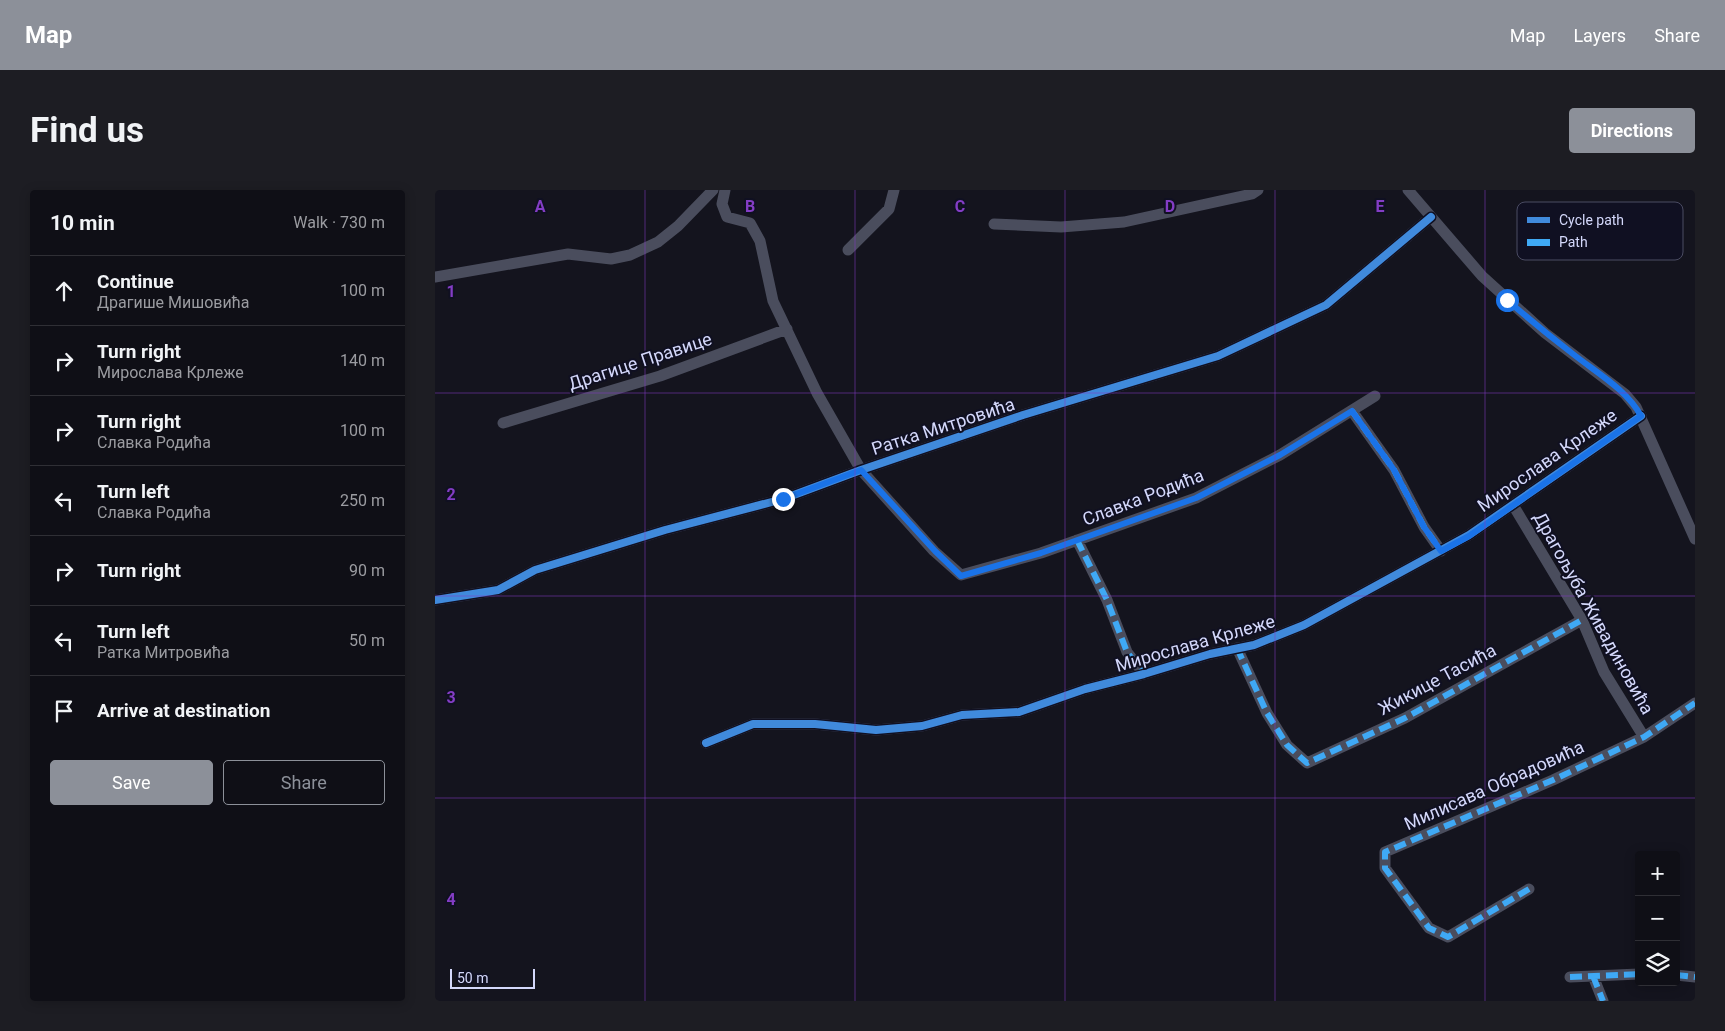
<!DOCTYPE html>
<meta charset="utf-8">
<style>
:root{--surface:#0f0f16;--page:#1d1d23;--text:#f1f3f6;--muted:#9b9ca1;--line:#2f2f35;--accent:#8c9099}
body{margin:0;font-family:Roboto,sans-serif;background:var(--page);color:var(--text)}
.controls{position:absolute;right:15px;bottom:15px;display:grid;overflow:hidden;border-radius:5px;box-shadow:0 2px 12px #0003}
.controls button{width:45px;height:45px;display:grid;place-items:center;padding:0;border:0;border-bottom:1px solid var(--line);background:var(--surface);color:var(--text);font:25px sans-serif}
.scale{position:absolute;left:15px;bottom:12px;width:85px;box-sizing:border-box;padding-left:5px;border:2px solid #d4d8fb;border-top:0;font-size:14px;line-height:18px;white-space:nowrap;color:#d4d8fb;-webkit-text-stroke:4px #101022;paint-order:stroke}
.stop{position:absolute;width:15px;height:15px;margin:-11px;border:4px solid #1a73e8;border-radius:50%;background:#fff}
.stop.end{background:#1a73e8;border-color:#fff;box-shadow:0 1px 5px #0008}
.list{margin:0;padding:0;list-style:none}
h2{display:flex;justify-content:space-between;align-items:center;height:65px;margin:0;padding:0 20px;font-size:21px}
h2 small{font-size:16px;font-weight:400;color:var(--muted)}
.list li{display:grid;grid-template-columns:32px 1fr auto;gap:15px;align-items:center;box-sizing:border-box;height:70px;padding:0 20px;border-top:1px solid var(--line)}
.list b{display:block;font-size:19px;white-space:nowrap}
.list p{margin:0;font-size:16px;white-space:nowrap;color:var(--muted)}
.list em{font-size:16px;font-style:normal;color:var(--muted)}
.actions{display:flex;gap:10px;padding:15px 20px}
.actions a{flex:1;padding:11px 0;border:1px solid var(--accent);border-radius:5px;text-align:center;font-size:18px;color:var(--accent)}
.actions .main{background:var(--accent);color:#fff}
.icon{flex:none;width:28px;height:28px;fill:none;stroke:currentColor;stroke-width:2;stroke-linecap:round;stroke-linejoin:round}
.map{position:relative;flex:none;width:1260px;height:811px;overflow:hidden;border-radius:5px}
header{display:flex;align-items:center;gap:30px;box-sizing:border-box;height:70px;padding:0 25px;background:var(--accent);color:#fff}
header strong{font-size:24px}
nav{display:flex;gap:28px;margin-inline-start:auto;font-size:18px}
.intro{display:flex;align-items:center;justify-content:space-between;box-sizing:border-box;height:120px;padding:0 30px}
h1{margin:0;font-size:35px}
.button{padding:12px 22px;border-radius:5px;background:var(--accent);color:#fff;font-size:18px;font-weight:700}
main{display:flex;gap:30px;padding:0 30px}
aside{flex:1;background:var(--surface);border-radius:5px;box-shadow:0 2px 12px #0003}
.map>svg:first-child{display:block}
</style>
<header>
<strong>Map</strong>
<nav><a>Map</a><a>Layers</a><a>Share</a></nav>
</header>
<div class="intro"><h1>Find us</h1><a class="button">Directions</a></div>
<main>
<aside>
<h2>10 min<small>Walk · 730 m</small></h2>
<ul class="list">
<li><svg class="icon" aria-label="ahead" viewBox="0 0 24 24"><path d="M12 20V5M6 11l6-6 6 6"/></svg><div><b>Continue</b><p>Драгише Мишовића</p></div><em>100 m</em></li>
<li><svg class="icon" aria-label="right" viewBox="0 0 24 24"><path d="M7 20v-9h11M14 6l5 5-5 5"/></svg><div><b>Turn right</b><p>Мирослава Крлеже</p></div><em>140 m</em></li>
<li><svg class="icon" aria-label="right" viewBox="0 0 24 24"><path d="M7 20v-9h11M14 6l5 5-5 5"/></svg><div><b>Turn right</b><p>Славка Родића</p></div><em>100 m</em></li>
<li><svg class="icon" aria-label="left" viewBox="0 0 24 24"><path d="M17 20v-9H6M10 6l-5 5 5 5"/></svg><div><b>Turn left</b><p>Славка Родића</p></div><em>250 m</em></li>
<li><svg class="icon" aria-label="right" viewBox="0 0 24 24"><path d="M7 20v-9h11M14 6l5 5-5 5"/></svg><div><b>Turn right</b></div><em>90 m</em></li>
<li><svg class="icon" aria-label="left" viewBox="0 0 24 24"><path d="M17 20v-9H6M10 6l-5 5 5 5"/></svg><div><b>Turn left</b><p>Ратка Митровића</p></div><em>50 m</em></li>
<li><svg class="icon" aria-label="arrive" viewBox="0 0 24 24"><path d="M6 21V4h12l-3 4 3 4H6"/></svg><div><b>Arrive at destination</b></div></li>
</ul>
<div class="actions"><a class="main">Save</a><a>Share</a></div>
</aside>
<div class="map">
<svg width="1260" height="811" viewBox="0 0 1260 811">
<rect width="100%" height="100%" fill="#14141e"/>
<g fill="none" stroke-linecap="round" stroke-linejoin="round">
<path stroke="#4a4d5d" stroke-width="11" d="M 290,0 L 287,14 L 292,27 L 315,33 L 325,51 L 338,111 L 382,203 L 426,280 L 499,361 L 526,385 L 606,363 L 761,308 L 845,265 L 940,206
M 973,0 L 1047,86 L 1110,143 L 1190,204 L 1201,217 L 1260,349
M 559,34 L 626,37 L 689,32 L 817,4 L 823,0
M 413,60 L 454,19 L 459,0
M 0,87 L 133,64 L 176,69 L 195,65 L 223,52 L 243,36 L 278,0
M 917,221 L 959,280 L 989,337 L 1006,361
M 68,233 L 225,186 L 352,139
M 1078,315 L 1147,430 L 1169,482 L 1209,547
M 642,350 L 672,410 L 692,462 L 709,484
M 0,410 L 63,400 L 100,380 L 230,340 L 348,309 L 426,280 L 588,225 L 783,166 L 891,115 L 996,27
M 802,458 L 832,523 L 852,555 L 872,573 L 970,528 L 1147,430
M 271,553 L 318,534 L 380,534 L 441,540 L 487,536 L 527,525 L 584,522 L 650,499 L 709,484 L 775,464 L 819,455 L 869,435 L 1034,345 L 1206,226
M 1094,699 L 1013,747 L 994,738 L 950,678 L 950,662 L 1118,590 L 1209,547 L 1260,513
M 1241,785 L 1260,787
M 1158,786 L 1168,811
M 1135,787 L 1204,784"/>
<path stroke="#3fa9f5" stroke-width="6" stroke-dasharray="12 6" stroke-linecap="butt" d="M 917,221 L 959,280 L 989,337 L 1006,361
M 642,350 L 672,410 L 692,462 L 709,484
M 802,458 L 832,523 L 852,555 L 872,573 L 970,528 L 1147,430
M 1094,699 L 1013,747 L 994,738 L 950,678 L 950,662 L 1118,590 L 1209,547 L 1260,513
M 1241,785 L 1260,787
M 1158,786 L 1168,811
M 1135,787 L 1204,784"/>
<g stroke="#101022" stroke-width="11">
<path id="cycleway" d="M 0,410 L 63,400 L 100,380 L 230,340 L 348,309 L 426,280 L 588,225 L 783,166 L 891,115 L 996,27
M 271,553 L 318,534 L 380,534 L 441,540 L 487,536 L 527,525 L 584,522 L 650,499 L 709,484 L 775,464 L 819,455 L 869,435 L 1034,345 L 1206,226"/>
</g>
<use href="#cycleway" stroke="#408adc" stroke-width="8"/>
</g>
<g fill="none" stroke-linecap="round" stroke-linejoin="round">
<path stroke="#1a73e8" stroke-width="6" d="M 348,309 L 426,280 L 500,361 L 526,386 L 606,363 L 761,308 L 845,265 L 917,221 L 959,280 L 989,337 L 1006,361 L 1034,346 L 1206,226 C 1192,200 1162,183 1138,164 C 1116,147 1094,129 1072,110"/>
</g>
<path fill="none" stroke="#843dc5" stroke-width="1" stroke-opacity="0.55" d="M 210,0 L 210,811M 420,0 L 420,811M 630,0 L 630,811M 840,0 L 840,811M 1050,0 L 1050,811M 0,203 L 1260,203M 0,406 L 1260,406M 0,608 L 1260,608"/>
<g text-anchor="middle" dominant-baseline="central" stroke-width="4" stroke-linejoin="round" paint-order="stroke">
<g font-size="18" fill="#d4d8fb" stroke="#101022">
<text transform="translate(205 171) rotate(-18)">Драгице Правице</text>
<text transform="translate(508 236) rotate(-18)">Ратка Митровића</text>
<text transform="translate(1112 270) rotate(-35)">Мирослава Крлеже</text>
<text transform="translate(708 307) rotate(-21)">Славка Родића</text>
<text transform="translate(1159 423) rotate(61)">Драгољуба Живадиновића</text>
<text transform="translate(760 453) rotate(-16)">Мирослава Крлеже</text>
<text transform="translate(1002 489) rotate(-28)">Жикице Тасића</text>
<text transform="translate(1059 595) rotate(-24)">Милисава Обрадовића</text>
</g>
</g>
<rect x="1082" y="12" width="166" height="58" rx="8" fill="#101022" stroke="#4b4c63" stroke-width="1"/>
<rect x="1092" y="27" width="23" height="6" fill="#408adc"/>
<rect x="1092" y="49" width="23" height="7" fill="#3fa9f5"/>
<g font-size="14" fill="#d4d8fb">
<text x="1124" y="35">Cycle path</text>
<text x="1124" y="57">Path</text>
</g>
<g font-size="16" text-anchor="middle" font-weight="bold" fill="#843dc5" stroke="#101022" stroke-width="4" stroke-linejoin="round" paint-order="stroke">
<text x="105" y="22">A</text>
<text x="315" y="22">B</text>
<text x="525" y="22">C</text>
<text x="735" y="22">D</text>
<text x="945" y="22">E</text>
<text x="16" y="107">1</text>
<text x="16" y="310">2</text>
<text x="16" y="513">3</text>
<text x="16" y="715">4</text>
</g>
</svg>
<div class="controls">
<button>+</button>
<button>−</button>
<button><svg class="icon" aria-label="layers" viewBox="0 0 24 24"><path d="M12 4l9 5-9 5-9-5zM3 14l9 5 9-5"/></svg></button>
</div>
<div class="scale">50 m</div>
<div class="stop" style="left:1072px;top:110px"></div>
<div class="stop end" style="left:348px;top:309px"></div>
</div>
</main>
